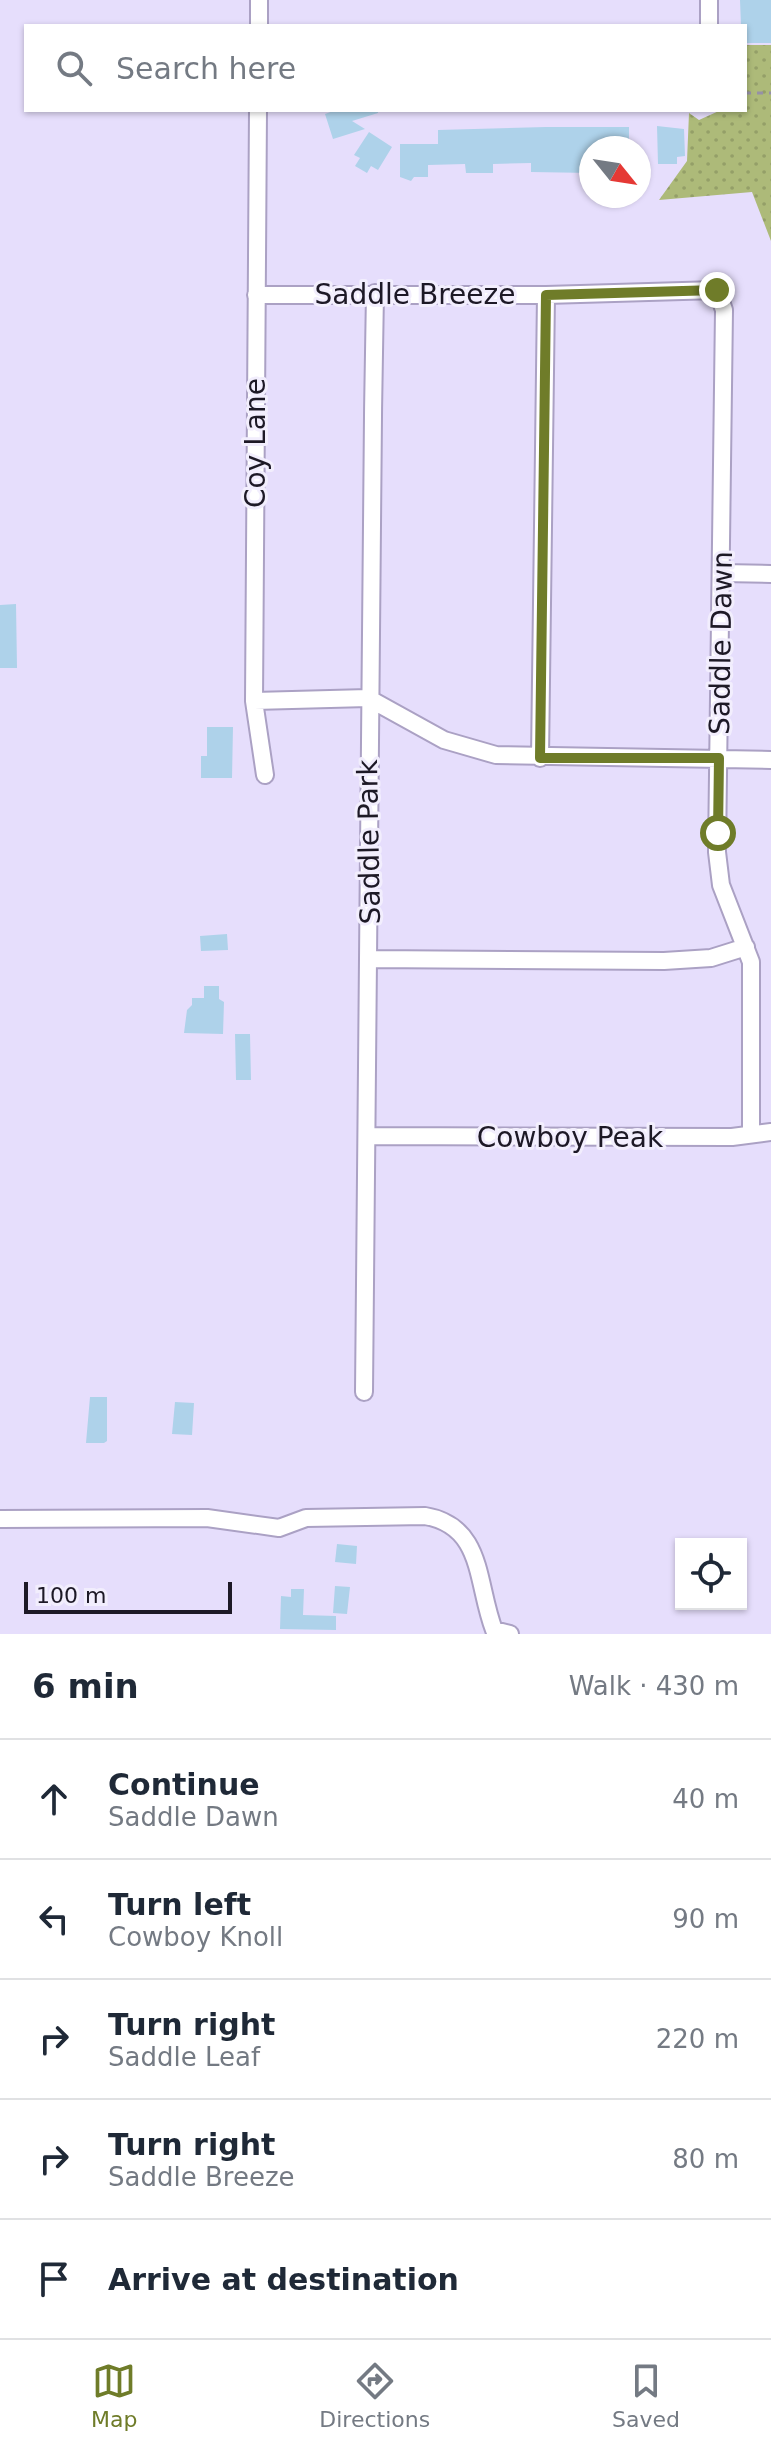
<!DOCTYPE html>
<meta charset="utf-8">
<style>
:root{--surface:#fff;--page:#f2f2f3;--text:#1f2937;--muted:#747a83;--line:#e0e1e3;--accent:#6f7c29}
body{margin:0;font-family:"DejaVu Sans",sans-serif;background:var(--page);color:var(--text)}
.controls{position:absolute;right:24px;bottom:24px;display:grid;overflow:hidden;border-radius:0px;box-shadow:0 2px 6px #0004}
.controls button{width:72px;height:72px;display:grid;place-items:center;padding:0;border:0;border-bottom:2px solid var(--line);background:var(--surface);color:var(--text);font:40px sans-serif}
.compass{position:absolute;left:579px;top:136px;width:72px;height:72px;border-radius:50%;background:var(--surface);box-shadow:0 2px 6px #0004;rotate:120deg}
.scale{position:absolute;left:24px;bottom:20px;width:208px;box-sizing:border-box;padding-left:8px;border:4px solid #1d1926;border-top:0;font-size:22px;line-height:28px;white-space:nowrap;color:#1d1926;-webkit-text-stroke:6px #f2eefd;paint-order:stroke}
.stop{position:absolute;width:24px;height:24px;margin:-18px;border:6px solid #6f7c29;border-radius:50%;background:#fff}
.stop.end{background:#6f7c29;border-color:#fff;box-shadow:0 2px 8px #0008}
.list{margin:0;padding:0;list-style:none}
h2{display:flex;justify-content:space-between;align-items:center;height:104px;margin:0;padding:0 32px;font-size:34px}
h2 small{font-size:26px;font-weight:400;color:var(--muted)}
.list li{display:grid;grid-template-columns:52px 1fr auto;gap:24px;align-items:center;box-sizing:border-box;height:120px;padding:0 32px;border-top:2px solid var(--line)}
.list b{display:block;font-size:30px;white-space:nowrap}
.list p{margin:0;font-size:26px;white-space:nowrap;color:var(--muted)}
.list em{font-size:26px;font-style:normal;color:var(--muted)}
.icon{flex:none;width:44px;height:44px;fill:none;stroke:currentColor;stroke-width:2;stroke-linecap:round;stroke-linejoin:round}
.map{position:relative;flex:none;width:771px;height:1634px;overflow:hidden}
.search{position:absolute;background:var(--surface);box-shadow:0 2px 6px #0004;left:24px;right:24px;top:24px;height:88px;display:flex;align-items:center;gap:20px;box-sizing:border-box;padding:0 28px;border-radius:0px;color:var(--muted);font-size:30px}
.sheet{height:704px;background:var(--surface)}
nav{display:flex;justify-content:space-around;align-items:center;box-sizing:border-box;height:112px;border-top:2px solid var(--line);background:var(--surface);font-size:22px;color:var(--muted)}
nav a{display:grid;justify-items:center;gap:4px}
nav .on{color:var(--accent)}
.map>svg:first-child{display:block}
</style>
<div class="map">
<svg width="771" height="1634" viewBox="0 0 771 1634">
<defs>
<pattern id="grass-dots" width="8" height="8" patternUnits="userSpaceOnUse" patternTransform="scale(2)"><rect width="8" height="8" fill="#adba79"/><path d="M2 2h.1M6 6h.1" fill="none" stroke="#949f68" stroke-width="1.8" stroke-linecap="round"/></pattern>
</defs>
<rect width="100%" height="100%" fill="#e6defc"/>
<path fill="url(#grass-dots)" d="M 745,45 L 771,45 L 771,241 L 752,192 L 659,200 L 687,161 L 689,113 L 699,120 L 721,110 L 745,110 Z"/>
<path fill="#aed2ea" d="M 740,0 L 771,0 L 771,43 L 746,43 L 745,26 L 741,26 Z
M 336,110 L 378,110 L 378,113 L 352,121 L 365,129 L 333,139 L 325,114 Z
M 657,126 L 684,129 L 685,156 L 677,157 L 677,164 L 658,164 Z
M 546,127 L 629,127 L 629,148 L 591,148 L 591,173 L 531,172 L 531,163 L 493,164 L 493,173 L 466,173 L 465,164 L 428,165 L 428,177 L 414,177 L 411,181 L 400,177 L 400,144 L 438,144 L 438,130 Z
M 369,132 L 392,147 L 378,170 L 371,166 L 367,173 L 355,166 L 360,158 L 354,155 Z
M 16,604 L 17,668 L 0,668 L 0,605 Z
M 207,727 L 233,727 L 232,778 L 201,778 L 201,756 L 207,756 Z
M 227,934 L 228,950 L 201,951 L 200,936 Z
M 204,986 L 219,986 L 219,999 L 224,1002 L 223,1034 L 184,1033 L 187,1010 L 192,1005 L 192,998 L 204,998 Z
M 235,1034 L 250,1034 L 251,1080 L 236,1080 Z
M 90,1397 L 107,1397 L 107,1441 L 104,1443 L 86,1443 Z
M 175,1402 L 194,1403 L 192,1435 L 172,1434 Z
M 337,1544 L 357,1546 L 356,1564 L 335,1562 Z
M 335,1586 L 350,1587 L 347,1614 L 333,1613 Z
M 291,1589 L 304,1589 L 303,1615 L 336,1616 L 336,1630 L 280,1629 L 281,1596 L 291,1597 Z"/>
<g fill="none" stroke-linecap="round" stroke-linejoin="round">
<g stroke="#aba1c4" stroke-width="20">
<path id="minor" d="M 709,0 L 709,26
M 259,26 L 259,0
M 258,110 L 254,701 L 265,775
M 256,295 L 546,295 L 717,290 L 724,310 L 717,852 L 721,885 L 751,962 L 751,1134
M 722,573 L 771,574
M 254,701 L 368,698 L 444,740 L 496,755 L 771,760
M 540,758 L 546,295
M 370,959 L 664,961 L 711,958 L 746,947
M 369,1136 L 732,1137 L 771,1132
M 364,1392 C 370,1025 368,659 375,293
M 0,1519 L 207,1518 L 279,1528 L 306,1518 L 425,1516 C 484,1526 476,1583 494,1630 L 510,1634"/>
</g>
<path stroke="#9690a7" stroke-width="3" stroke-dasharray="6 6" stroke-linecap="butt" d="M 745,93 L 771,93"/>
<use href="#minor" stroke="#fff" stroke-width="16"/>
</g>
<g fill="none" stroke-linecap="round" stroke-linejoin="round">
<path stroke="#6f7c29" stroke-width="10" d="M 717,290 L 546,295 L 540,758 L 719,758 L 718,833"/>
</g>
<g text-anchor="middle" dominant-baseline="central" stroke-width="6" stroke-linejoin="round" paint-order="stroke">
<g font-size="28" fill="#1d1926" stroke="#f2eefd">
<text x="415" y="294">Saddle Breeze</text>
<text transform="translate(255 443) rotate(-90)">Coy Lane</text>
<text transform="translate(721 643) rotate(-89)">Saddle Dawn</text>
<text transform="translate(369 842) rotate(-91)">Saddle Park</text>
<text x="570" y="1137">Cowboy Peak</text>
</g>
</g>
</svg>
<div class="controls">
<button><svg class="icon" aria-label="locate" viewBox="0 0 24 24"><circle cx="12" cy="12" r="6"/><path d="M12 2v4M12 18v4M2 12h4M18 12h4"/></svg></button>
</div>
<svg class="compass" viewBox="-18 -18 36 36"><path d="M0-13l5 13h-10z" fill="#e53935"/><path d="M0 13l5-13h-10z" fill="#747a83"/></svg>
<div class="scale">100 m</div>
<div class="stop" style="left:718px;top:833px"></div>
<div class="stop end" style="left:717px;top:290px"></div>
<div class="search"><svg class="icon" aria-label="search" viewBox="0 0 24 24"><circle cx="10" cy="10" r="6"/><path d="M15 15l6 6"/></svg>Search here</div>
</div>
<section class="sheet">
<h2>6 min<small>Walk · 430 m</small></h2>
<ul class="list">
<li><svg class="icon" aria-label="ahead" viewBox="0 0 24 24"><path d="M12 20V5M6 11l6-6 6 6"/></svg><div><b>Continue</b><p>Saddle Dawn</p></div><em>40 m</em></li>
<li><svg class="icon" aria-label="left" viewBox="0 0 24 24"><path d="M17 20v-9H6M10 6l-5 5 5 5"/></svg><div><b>Turn left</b><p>Cowboy Knoll</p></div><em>90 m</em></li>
<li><svg class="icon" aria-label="right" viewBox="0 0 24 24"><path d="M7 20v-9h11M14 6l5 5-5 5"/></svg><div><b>Turn right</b><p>Saddle Leaf</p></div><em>220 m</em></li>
<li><svg class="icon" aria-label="right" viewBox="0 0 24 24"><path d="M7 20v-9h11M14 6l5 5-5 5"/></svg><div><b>Turn right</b><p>Saddle Breeze</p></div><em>80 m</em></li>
<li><svg class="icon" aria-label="arrive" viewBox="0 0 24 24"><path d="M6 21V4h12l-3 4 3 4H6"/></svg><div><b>Arrive at destination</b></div></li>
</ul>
</section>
<nav>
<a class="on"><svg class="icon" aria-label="map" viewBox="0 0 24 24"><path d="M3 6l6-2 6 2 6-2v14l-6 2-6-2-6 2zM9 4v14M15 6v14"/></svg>Map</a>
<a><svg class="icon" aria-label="directions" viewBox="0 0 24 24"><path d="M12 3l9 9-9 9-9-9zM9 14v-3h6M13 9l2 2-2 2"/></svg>Directions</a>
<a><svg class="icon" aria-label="saved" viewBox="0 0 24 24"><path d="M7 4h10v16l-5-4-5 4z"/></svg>Saved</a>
</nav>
